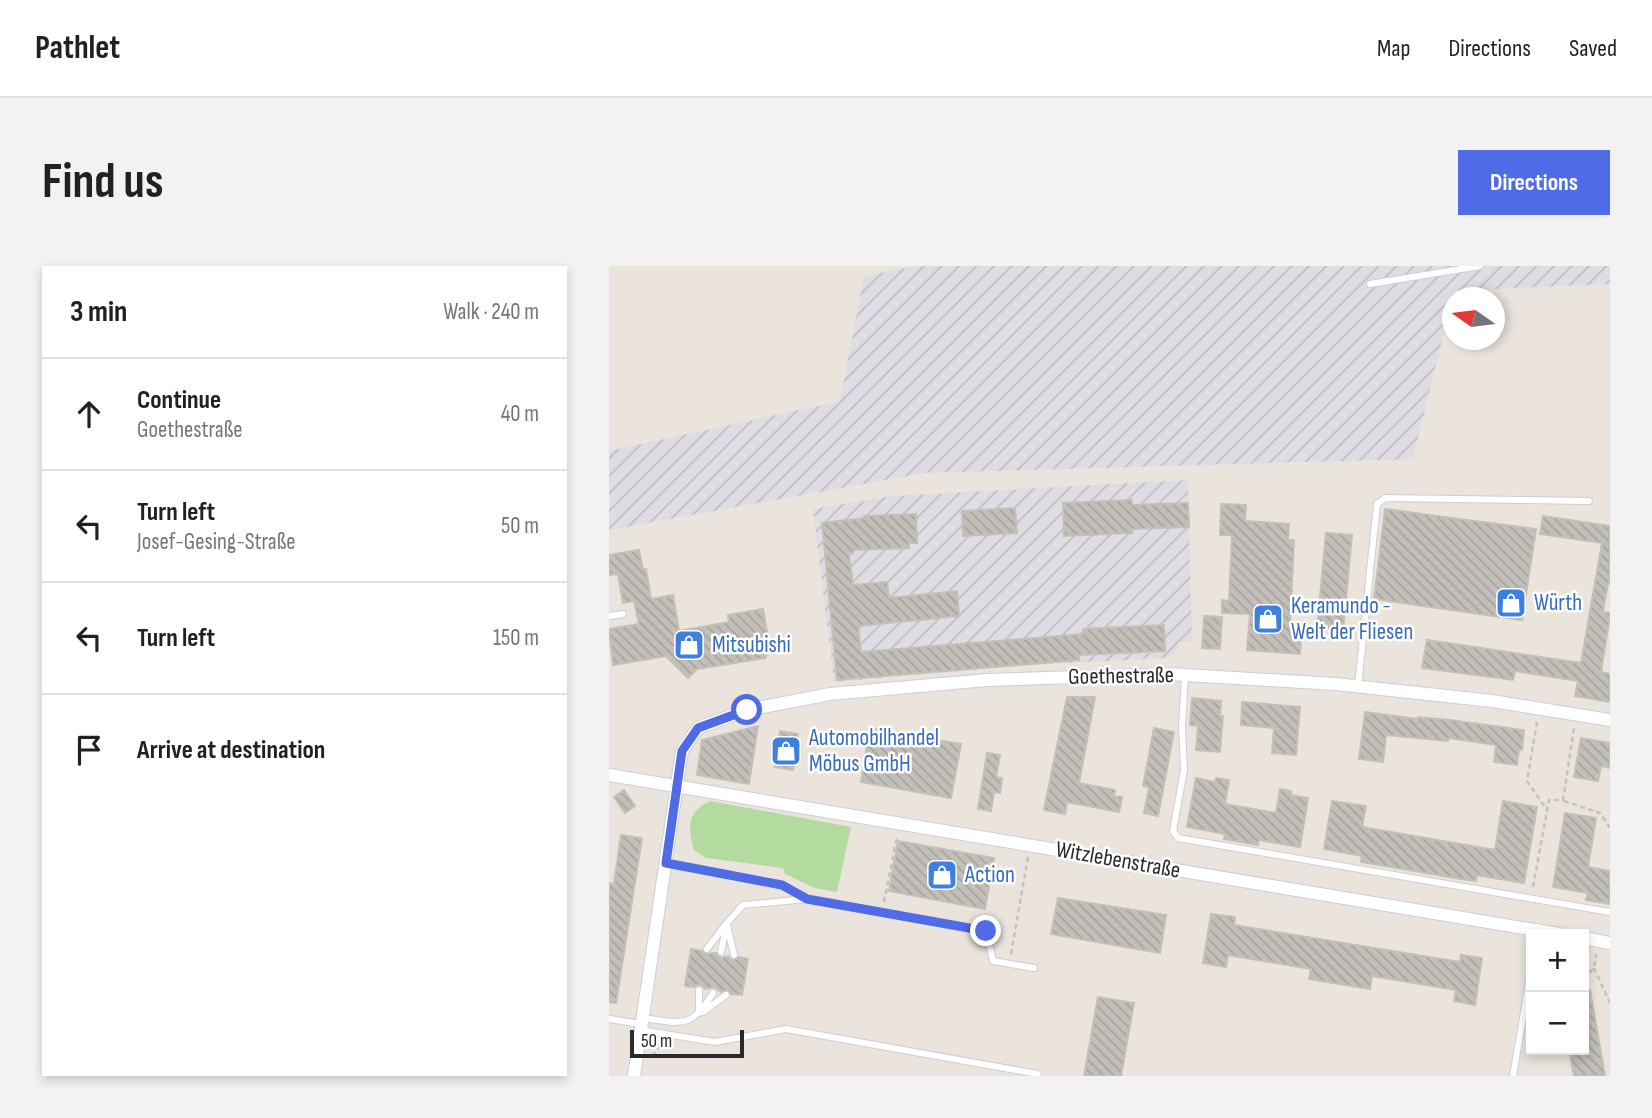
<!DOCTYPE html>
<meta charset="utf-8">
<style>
:root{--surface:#fff;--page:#f2f2f2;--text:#202124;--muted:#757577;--line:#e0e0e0;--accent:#4f6be5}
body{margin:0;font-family:"Sofia Sans Condensed",sans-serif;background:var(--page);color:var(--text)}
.controls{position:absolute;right:21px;bottom:21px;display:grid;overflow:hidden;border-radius:0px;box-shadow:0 4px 10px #0003}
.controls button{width:63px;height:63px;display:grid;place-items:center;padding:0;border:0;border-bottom:2px solid var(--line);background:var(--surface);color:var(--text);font:35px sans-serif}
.compass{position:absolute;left:833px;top:21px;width:63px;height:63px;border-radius:50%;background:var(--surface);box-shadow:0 4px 10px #0003;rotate:284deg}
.scale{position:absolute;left:21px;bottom:18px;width:114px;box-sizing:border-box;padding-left:7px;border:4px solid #292929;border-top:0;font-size:19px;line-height:24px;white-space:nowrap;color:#292929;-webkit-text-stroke:5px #fff;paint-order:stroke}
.stop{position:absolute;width:21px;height:21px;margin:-16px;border:5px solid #4f6be5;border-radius:50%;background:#fff}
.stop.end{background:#4f6be5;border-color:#fff;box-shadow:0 2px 7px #0008}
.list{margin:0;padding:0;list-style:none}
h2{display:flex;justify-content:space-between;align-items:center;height:91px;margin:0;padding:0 28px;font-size:30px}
h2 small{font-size:23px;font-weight:400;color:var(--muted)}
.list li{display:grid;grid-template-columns:46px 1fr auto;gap:21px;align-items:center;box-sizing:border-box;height:112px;padding:0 28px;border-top:2px solid var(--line)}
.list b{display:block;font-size:26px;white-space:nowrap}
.list p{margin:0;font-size:23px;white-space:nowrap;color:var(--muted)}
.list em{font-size:23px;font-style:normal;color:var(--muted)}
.icon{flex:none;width:38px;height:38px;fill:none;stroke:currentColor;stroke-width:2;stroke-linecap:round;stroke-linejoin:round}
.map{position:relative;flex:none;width:1001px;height:810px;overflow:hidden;border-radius:0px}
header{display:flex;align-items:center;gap:42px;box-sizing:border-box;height:98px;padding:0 35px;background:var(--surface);border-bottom:2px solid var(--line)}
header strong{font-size:33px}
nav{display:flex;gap:38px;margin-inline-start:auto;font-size:24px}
.intro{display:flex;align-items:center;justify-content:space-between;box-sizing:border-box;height:168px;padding:0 42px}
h1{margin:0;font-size:49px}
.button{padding:18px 32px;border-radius:0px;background:var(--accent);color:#fff;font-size:24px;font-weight:700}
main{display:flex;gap:42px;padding:0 42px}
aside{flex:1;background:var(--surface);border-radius:0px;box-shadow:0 4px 10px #0003}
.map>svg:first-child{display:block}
</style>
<header>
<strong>Pathlet</strong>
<nav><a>Map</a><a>Directions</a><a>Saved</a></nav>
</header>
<div class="intro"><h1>Find us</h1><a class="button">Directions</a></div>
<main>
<aside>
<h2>3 min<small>Walk · 240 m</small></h2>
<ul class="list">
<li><svg class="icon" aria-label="ahead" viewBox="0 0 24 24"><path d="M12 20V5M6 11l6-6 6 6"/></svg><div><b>Continue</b><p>Goethestraße</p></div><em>40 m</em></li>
<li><svg class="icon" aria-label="left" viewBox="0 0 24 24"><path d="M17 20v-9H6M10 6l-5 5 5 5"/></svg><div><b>Turn left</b><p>Josef-Gesing-Straße</p></div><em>50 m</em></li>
<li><svg class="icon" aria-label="left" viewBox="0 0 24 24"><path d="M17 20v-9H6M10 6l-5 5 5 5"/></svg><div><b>Turn left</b></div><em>150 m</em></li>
<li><svg class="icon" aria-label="arrive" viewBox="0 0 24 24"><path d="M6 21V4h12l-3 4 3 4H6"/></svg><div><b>Arrive at destination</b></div></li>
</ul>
</aside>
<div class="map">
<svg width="1001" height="810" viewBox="0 0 1001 810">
<defs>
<pattern id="industrial-furrows" width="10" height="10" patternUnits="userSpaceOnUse" patternTransform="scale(1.75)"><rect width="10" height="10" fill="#dfdde3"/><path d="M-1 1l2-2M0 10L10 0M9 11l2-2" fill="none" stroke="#bfbec3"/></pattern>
<pattern id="building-back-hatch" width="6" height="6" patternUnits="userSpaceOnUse" patternTransform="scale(1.75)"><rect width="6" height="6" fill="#c2beb9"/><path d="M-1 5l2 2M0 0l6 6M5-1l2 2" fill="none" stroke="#a7a39f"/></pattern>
</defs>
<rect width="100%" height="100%" fill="#eae4dd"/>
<path fill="url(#industrial-furrows)" d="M 308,0 L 1001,0 L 1001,18 L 845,25 L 804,193 L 316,207 L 0,264 L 0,185 L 231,135 L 255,10 Z
M 579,214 L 583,376 L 569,376 L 569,384 L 558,392 L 419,399 L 225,416 L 204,243 L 283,230 Z"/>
<path fill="#b3da9f" d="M 101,535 L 242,561 L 228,626 L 206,622 L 176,608 L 174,602 L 97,592 L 85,584 C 79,562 77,546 101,535 Z"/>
<path fill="url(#building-back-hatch)" stroke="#c5c0b7" stroke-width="2" d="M 523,234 L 523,239 L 579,237 L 580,261 L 523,263 L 523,267 L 455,270 L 454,237 Z
M 612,238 L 637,239 L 636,255 L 680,258 L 679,274 L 685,274 L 681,359 L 693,360 L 691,388 L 638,384 L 641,348 L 613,347 L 613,334 L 620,335 L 623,269 L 611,269 Z
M 406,242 L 408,267 L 354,270 L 353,245 Z
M 776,243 L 927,263 L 913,354 L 765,333 Z
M 307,248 L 308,277 L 300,277 L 300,282 L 244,284 L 244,288 L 240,287 L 244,319 L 278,316 L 280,332 L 348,325 L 350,350 L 249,360 L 252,386 L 474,368 L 474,363 L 555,359 L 556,385 L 470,389 L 470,394 L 228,414 L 213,257 L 255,252 L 255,250 Z
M 934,250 L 1001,260 L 1001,318 L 999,317 L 994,346 L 1001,347 L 1001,350 L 992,406 L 1001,408 L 1001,436 L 966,430 L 969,415 L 906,405 L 904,414 L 813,402 L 818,374 L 972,397 L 993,277 L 931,268 Z
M 717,267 L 743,269 L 734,365 L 708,362 Z
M 30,284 L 34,304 L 37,303 L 42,333 L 64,329 L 70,365 L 120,356 L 119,349 L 154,343 L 161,382 L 156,392 L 88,403 L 79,412 L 57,390 L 4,399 L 0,363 L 30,358 L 25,335 L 14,337 L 9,308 L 0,309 L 0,289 Z
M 595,350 L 613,351 L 611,383 L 593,382 Z
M 458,431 L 486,431 L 470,517 L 506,524 L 505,530 L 513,531 L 510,546 L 458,536 L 456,548 L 435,544 Z
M 583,432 L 612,435 L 611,450 L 614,450 L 611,486 L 587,484 L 589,460 L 581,459 Z
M 633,436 L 691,441 L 687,489 L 663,487 L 665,462 L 632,459 Z
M 756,446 L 809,453 L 809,451 L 841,454 L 915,464 L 913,484 L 910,484 L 908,499 L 885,496 L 887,479 L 840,472 L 839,475 L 777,469 L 774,496 L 750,493 Z
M 149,460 L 140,518 L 88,509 L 93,474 Z
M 261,462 L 352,478 L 342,532 L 252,516 Z
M 545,462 L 565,466 L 549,550 L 535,547 L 540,521 L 534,520 Z
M 171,465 L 189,468 L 184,504 L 166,501 Z
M 972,472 L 1001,477 L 1001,502 L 992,500 L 989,515 L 965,511 Z
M 378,487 L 391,489 L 387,511 L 393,512 L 391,527 L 385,526 L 382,545 L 369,543 Z
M 587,512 L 606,516 L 607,512 L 620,514 L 616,538 L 667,547 L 671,523 L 682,525 L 682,529 L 699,532 L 691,581 L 650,574 L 649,579 L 615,573 L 616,568 L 578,561 Z
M 15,524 L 26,540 L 16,547 L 5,531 Z
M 723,535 L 757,540 L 753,561 L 886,584 L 894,535 L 928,541 L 915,617 L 868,609 L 867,615 L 846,612 L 752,596 L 753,590 L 715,583 Z
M 956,547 L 987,552 L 979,601 L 1001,605 L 1001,638 L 977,634 L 979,627 L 944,621 Z
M 12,569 L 33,572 L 7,737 L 0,736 L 0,617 L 5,618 Z
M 289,575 L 385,592 L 376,643 L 280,625 Z
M 449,632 L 557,649 L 551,687 L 442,668 Z
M 602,648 L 626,651 L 625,659 L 851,696 L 852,689 L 873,692 L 866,739 L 845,735 L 847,724 L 763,710 L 761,723 L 700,713 L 702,703 L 619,689 L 617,701 L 594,697 Z
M 82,683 L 93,685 L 97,688 L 107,687 L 112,692 L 119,690 L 124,695 L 130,691 L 139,693 L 133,729 L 122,728 L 119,724 L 112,726 L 105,721 L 96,723 L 91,718 L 85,721 L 76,720 Z
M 975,724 L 981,724 L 996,810 L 965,810 L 960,784 L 975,784 Z
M 489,731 L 525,737 L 512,810 L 475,810 Z"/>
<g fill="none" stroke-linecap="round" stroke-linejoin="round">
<g stroke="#cbced9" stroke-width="8">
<path id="service" d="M 761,18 L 871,0
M 0,350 L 14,348
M 576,409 L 573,460 L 575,504 L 564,565 L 569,572 L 1001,646
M 749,420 L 768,238 L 776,232 L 980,235
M 57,597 L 173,619 L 197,632
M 118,659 L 125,689
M 98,683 L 116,659
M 112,686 L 118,657 L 134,639 L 198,633 L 377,665 L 384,695 L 425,702
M 94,746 L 117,729
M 90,747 L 90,724
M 33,752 C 73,757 81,764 104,727
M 0,753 L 32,758
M 31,764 L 106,776 L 177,763 L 429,808
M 904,810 L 922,704"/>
</g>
<g stroke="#cbced9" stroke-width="14">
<path id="minor" d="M 0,509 L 950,668
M 975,672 L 1001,677
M 25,810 L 73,485 L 89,462 L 138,444 L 221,428 L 378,414 L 560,408 L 726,418 L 883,435 L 1001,454"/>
</g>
<path stroke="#c3c3c3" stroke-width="2.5" stroke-dasharray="5 3.5" stroke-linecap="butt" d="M 928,456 L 918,515 L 938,544
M 955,535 L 991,547 L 1001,562
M 924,621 L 940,534 L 954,534 L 965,462
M 275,636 L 288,571
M 402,688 L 419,591
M 985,702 L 1001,737
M 975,713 L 985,702 L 987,688
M 43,790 L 52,780 L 56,780"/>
<use href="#service" stroke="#fff" stroke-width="6"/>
<use href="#minor" stroke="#fff" stroke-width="12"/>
</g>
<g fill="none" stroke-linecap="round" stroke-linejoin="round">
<path stroke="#4f6be5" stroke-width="9" d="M 138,444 L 89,462 L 73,485 L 57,597 L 173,619 L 198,633 L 377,665"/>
</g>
<defs>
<g id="shop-square" transform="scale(1.575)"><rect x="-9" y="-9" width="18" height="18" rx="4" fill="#3f7fe0" stroke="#fff"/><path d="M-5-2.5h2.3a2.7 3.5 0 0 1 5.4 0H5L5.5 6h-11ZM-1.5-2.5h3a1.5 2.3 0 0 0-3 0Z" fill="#fff"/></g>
</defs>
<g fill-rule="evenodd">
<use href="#shop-square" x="902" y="337"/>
<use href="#shop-square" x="659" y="353"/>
<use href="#shop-square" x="80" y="379"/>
<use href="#shop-square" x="177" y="485"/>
<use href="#shop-square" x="333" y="609"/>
</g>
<g text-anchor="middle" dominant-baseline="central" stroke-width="5" stroke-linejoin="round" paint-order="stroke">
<g font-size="23" fill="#366cbe" stroke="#fff" text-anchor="start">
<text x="925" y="337">Würth</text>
<text x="682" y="340">Keramundo -<tspan x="682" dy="26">Welt der Fliesen</tspan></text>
<text x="103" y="379">Mitsubishi</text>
<text x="200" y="472">Automobilhandel<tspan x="200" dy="26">Möbus GmbH</tspan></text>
<text x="356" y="609">Action</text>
</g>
<g font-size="23" fill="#292929" stroke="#fff">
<text transform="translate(512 410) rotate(-1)">Goethestraße</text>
<text transform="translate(509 594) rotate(10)">Witzlebenstraße</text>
</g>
</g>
</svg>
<div class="controls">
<button>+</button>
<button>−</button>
</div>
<svg class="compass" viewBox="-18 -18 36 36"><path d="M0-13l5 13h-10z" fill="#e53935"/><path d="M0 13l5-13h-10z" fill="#757577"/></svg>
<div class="scale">50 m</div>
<div class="stop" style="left:138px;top:444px"></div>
<div class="stop end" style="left:377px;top:665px"></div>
</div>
</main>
